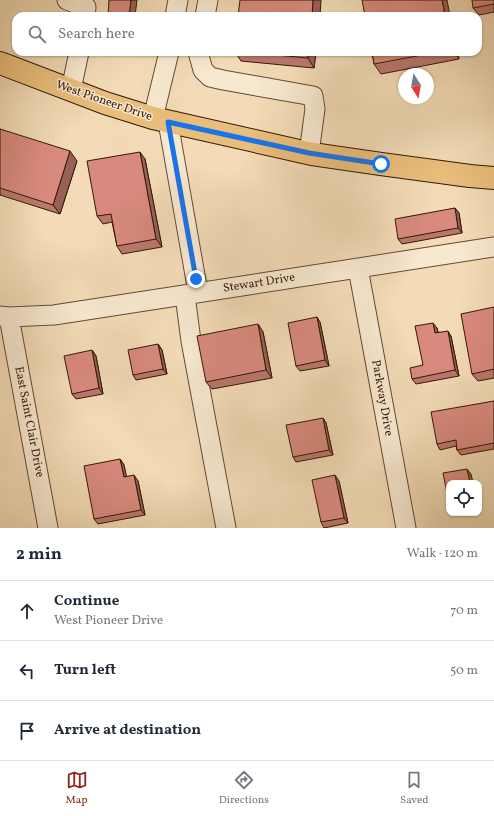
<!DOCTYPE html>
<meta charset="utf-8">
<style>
:root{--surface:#fff;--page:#f2f2f3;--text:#1f2937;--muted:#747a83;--line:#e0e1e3;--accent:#8f2418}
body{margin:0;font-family:Vollkorn,serif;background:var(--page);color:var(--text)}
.controls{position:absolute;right:12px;bottom:12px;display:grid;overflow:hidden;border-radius:8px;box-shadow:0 1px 3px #0004}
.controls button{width:36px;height:36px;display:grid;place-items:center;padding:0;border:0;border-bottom:1px solid var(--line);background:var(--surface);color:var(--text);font:20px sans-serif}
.compass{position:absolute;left:398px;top:68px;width:36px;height:36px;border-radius:50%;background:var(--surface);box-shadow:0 1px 3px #0004;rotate:169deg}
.stop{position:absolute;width:12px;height:12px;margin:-9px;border:3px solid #1a73e8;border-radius:50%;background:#fff}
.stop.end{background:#1a73e8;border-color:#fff;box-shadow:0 1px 4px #0008}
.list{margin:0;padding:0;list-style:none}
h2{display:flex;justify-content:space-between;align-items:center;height:52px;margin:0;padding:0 16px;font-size:17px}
h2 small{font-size:13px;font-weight:400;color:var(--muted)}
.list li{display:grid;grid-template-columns:26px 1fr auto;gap:12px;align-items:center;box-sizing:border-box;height:60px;padding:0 16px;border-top:1px solid var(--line)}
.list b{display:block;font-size:15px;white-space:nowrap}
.list p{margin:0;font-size:13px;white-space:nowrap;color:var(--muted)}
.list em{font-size:13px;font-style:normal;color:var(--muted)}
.icon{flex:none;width:22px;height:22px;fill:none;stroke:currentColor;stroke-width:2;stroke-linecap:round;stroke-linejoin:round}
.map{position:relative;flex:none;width:494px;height:528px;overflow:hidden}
.search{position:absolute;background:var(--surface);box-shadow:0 1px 3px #0004;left:12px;right:12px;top:12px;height:44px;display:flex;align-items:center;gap:10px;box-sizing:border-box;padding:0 14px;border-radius:12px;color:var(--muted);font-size:15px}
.sheet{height:232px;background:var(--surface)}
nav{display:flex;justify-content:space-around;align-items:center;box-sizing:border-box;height:56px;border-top:1px solid var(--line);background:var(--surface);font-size:11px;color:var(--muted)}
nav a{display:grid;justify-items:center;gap:2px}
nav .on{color:var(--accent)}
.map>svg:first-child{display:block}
</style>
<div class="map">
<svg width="494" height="528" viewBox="0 0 494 528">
<rect width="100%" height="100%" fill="#f2dbb6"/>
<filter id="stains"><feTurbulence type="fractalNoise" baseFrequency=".005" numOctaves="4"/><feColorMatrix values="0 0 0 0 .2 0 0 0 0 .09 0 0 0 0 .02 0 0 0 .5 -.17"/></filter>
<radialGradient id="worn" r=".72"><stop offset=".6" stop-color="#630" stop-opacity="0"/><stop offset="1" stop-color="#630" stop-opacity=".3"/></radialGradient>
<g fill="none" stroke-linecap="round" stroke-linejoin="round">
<g stroke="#644932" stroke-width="21">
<path id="minor" d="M 67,0 L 86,7 L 85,16
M 175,16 L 178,0
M 205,16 L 208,0
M 198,52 L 203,70 L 210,77 L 223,80 L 313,96 L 315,109 L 309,153
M 71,90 L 79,52
M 153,118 L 169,52
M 168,122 L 198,292
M 358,268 L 406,528
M 185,295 L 191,341 L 226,528
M 0,316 L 9,317 L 54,315 L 494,247
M 9,317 L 48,528"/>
</g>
<g stroke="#341806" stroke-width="24">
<path id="major" d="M 0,63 L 105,103 L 153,118 L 312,154 L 381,164 L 470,176 L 494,178"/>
</g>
<use href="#minor" stroke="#f7e8d0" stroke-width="19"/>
<use href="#major" stroke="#e9be7b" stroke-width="22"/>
</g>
<path fill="#ba776c" stroke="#341806" d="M 494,0 L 494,12 L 479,15 L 473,8 Z
M 235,52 L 316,52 L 314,68 L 241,61 Z
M 372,52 L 457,52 L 459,59 L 381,74 L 374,64 Z
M 0,129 L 77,161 L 60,214 L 0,195 Z
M 145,159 L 162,247 L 122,254 L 117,246 L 112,222 L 103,224 L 97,216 Z
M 455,208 L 459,213 L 462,233 L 402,244 L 398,239 Z
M 494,307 L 494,378 L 478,381 L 472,374 Z
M 320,322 L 329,366 L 300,371 L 296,366 Z
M 258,324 L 263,332 L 272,378 L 212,389 L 206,382 Z
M 437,328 L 438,332 L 451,336 L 459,376 L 416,384 L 412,379 L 423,365 Z
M 158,344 L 162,350 L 167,374 L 136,380 L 133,375 Z
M 92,350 L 96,356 L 103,394 L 76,399 L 72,394 Z
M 494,401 L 494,449 L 461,455 L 457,450 L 456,446 L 440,450 L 437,444 Z
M 323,418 L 326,423 L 333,455 L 296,462 L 293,457 Z
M 120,459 L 124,465 L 126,477 L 138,481 L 145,515 L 98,524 L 94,519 Z
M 339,481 L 348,523 L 324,528 L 321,522 Z"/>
<path fill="#976158" stroke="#341806" d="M 131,0 L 137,0 L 135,16 L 129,16 Z
M 313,0 L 321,0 L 320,16 L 312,16 Z
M 442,0 L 447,0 L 450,16 L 445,16 Z
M 308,52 L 316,52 L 314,68 L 308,58 Z
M 454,52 L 457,52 L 459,59 Z
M 70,151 L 77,161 L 60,214 L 53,205 Z
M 140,152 L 145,159 L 162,247 L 156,239 Z
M 455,208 L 459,213 L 462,233 L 458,228 Z
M 317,317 L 320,322 L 329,366 L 325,360 Z
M 433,323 L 437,328 L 439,338 L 435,333 Z
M 258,324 L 263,332 L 272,378 L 266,370 Z
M 448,331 L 451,336 L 459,376 L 455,370 Z
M 158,344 L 162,350 L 167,374 L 163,369 Z
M 92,350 L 96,356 L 103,394 L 99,388 Z
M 323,418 L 326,423 L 333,455 L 329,450 Z
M 120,459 L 124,465 L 128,483 L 124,477 Z
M 467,469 L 471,474 L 473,483 L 470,483 Z
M 134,475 L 138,481 L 145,515 L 141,510 Z
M 335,475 L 339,481 L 348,523 L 344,518 Z"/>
<path fill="#d88a7e" stroke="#341806" d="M 109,0 L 131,0 L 129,16 L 108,16 Z
M 240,0 L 313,0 L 312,16 L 238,16 Z
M 362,0 L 442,0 L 445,16 L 365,16 Z
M 472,0 L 494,0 L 494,4 L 473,8 Z
M 245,52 L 308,52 L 308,58 Z
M 372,52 L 438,52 L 374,64 Z
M 0,129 L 70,151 L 53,205 L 0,188 Z
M 140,152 L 156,239 L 117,246 L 111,214 L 97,216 L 87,161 Z
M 455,208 L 458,228 L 398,239 L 395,219 Z
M 494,307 L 494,369 L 472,374 L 461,314 Z
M 317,317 L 325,360 L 296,366 L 288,323 Z
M 433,323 L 435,333 L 448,331 L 455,370 L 412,379 L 410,368 L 423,365 L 415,326 Z
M 258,324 L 266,370 L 206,382 L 197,336 Z
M 158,344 L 163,369 L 133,375 L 128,350 Z
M 92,350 L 99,388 L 72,394 L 64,356 Z
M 494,401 L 494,443 L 457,450 L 456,440 L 437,444 L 431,412 Z
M 323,418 L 329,450 L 293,457 L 286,425 Z
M 120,459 L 124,477 L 134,475 L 141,510 L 94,519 L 84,466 Z
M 467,469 L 470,483 L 449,483 L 449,503 L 443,473 Z
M 335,475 L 344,518 L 321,522 L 312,480 Z"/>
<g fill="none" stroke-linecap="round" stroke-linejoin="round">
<path stroke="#1a73e8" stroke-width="5" d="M 196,279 L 168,122 L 309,153 L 381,164"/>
</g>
<g text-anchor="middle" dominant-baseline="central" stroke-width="3" stroke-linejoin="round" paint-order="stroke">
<g font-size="12" fill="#341806" stroke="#f7e8d0">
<text transform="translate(104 101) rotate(19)">West Pioneer Drive</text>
<text transform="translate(259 283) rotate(-9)">Stewart Drive</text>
<text transform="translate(382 398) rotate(80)">Parkway Drive</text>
<text transform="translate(29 422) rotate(79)">East Saint Clair Drive</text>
</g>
</g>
<rect width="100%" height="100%" filter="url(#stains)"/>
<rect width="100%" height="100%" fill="url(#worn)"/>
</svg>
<div class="controls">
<button><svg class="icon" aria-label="locate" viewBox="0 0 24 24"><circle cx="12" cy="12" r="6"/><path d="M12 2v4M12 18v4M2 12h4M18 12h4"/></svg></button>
</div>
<svg class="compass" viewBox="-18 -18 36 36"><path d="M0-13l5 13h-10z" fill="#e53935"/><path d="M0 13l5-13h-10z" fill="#747a83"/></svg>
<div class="stop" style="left:381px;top:164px"></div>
<div class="stop end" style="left:196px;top:279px"></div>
<div class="search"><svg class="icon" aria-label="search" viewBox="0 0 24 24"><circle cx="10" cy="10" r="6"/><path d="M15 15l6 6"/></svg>Search here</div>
</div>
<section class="sheet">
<h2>2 min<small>Walk · 120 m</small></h2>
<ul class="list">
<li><svg class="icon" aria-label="ahead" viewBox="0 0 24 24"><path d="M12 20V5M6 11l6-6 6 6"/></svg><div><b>Continue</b><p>West Pioneer Drive</p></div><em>70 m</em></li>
<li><svg class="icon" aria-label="left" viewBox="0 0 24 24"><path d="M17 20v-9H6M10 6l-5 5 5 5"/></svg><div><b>Turn left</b></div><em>50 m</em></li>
<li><svg class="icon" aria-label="arrive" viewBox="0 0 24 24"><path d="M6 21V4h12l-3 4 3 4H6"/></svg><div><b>Arrive at destination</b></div></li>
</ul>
</section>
<nav>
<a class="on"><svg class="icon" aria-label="map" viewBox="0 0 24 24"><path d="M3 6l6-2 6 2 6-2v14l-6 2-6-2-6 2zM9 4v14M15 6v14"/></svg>Map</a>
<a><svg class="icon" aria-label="directions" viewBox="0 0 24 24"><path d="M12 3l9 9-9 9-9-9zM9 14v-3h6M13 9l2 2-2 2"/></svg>Directions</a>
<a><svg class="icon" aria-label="saved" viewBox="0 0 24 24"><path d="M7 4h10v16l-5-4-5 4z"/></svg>Saved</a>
</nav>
